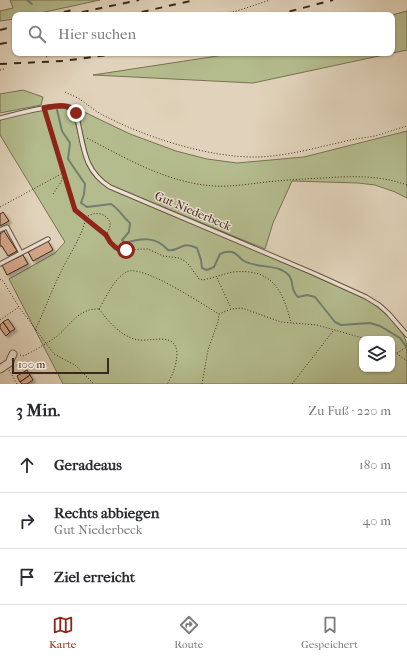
<!DOCTYPE html>
<html lang="de">
<meta charset="utf-8">
<style>
:root{--surface:#fff;--page:#f2f2f3;--text:#2b2b33;--muted:#7c7c81;--line:#e1e1e2;--accent:#8f2418}
body{margin:0;font-family:"IM FELL French Canon",serif;background:var(--page);color:var(--text)}
.controls{position:absolute;right:12px;bottom:12px;display:grid;overflow:hidden;border-radius:8px;box-shadow:0 1px 3px #0004}
.controls button{width:36px;height:36px;display:grid;place-items:center;padding:0;border:0;border-bottom:1px solid var(--line);background:var(--surface);color:var(--text);font:20px sans-serif}
.scale{position:absolute;left:12px;bottom:10px;width:97px;box-sizing:border-box;padding-left:4px;border:2px solid #3b271b;border-top:0;font-size:11px;line-height:14px;white-space:nowrap;color:#3b271b;-webkit-text-stroke:3px #ece2d3;paint-order:stroke}
.stop{position:absolute;width:12px;height:12px;margin:-9px;border:3px solid #8f2418;border-radius:50%;background:#fff}
.stop.end{background:#8f2418;border-color:#fff;box-shadow:0 1px 4px #0008}
.list{margin:0;padding:0;list-style:none}
h2{display:flex;justify-content:space-between;align-items:center;height:52px;margin:0;padding:0 16px;font-size:17px}
h2 small{font-size:13px;font-weight:400;color:var(--muted)}
.list li{display:grid;grid-template-columns:26px 1fr auto;gap:12px;align-items:center;box-sizing:border-box;height:56px;padding:0 16px;border-top:1px solid var(--line)}
.list b{display:block;font-size:15px;white-space:nowrap}
.list p{margin:0;font-size:13px;white-space:nowrap;color:var(--muted)}
.list em{font-size:13px;font-style:normal;color:var(--muted)}
.icon{flex:none;width:22px;height:22px;fill:none;stroke:currentColor;stroke-width:2;stroke-linecap:round;stroke-linejoin:round}
.map{position:relative;flex:none;width:407px;height:384px;overflow:hidden}
.search{position:absolute;background:var(--surface);box-shadow:0 1px 3px #0004;left:12px;right:12px;top:12px;height:44px;display:flex;align-items:center;gap:10px;box-sizing:border-box;padding:0 14px;border-radius:8px;color:var(--muted);font-size:15px}
.sheet{height:220px;background:var(--surface)}
nav{display:flex;justify-content:space-around;align-items:center;box-sizing:border-box;height:56px;border-top:1px solid var(--line);background:var(--surface);font-size:11px;color:var(--muted)}
nav a{display:grid;justify-items:center;gap:2px}
nav .on{color:var(--accent)}
.map>svg:first-child{display:block}
</style>
<div class="map">
<svg width="407" height="384" viewBox="0 0 407 384">
<defs>
<filter id="shadow"><feDropShadow dx="2.5" dy="2.5" stdDeviation="1" flood-color="#0004"/></filter>
</defs>
<rect width="100%" height="100%" fill="#e1d3bb"/>
<filter id="stains"><feTurbulence type="fractalNoise" baseFrequency=".005" numOctaves="4"/><feColorMatrix values="0 0 0 0 .2 0 0 0 0 .09 0 0 0 0 .02 0 0 0 .5 -.17"/></filter>
<radialGradient id="worn" r=".72"><stop offset=".6" stop-color="#630" stop-opacity="0"/><stop offset="1" stop-color="#630" stop-opacity=".3"/></radialGradient>
<path fill="#b4bc8e" stroke="#787254" fill-rule="evenodd" d="M 10,0 L 100,0 L 31,15 L 15,15 L 15,19 L 0,21 L 0,11 L 13,8 Z
M 407,11 L 407,50 L 253,83 L 93,75 L 237,53 L 392,53 L 392,15 Z
M 23,90 L 43,97 L 41,105 L 0,113 L 0,94 Z
M 59,107 L 70,110 C 81,130 79,155 91,172 C 96,180 103,184 110,189 L 265,254 L 366,299 C 380,308 400,324 406,341 C 407,346 407,376 407,384 L 63,384 L 9,279 L 55,253 L 65,242 L 0,135 L 0,118 ZM 362,339 L 392,339 L 392,369 L 362,369 Z
M 82,111 L 130,134 L 176,151 L 207,159 L 237,163 L 304,157 L 407,131 L 407,198 L 395,192 L 375,185 L 358,183 L 292,181 L 273,223 L 265,249 L 109,185 L 101,179 L 94,171 L 89,161 L 79,119 Z"/>
<g fill="none" stroke-linecap="round" stroke-linejoin="round">
<path stroke="#717f71" stroke-width="2" d="M 27,0 L 32,4
M 39,53 L 40,55
M 57,110 L 62,131 L 70,143 L 68,159 L 85,184 L 84,194 L 81,203 L 87,207 L 111,204 C 119,209 123,217 130,223 L 129,232 L 122,240 L 125,243 C 141,238 156,236 168,250 C 181,252 180,240 197,248 L 201,260 L 202,268 L 207,270 L 214,267 L 220,254 C 224,252 227,251 232,252 C 237,253 240,259 244,261 C 258,269 281,263 290,277 C 294,284 290,289 298,297 L 307,295 L 315,297 L 335,322 L 341,325 L 370,323 L 380,326 L 400,338 L 407,348"/>
</g>
<path fill="#d7a88a" stroke="#3b271b" filter="url(#shadow)" d="M 3,212 L 9,221 L 0,226 L 0,214 Z
M 4,231 L 17,251 L 8,256 L 2,246 L 0,246 L 0,234 Z
M 48,241 L 53,250 L 33,261 L 28,252 Z
M 23,255 L 28,264 L 7,275 L 2,265 Z
M 8,319 L 15,329 L 10,332 L 3,322 Z
M 3,322 L 10,332 L 6,336 L 0,328 L 0,325 Z
M 27,370 L 30,375 L 20,382 L 17,376 Z
M 30,375 L 33,380 L 27,384 L 22,384 L 20,382 Z"/>
<g fill="none" stroke-linecap="round" stroke-linejoin="round">
<g stroke="#645243" stroke-width="5.5">
<path id="service" d="M 0,118 C 13,115 61,101 71,108 C 75,110 76,114 77,118 C 84,147 83,170 110,187 L 313,273 L 366,297 L 379,305 L 388,313 L 407,335
M 0,230 L 7,227 L 21,253
M 0,264 L 48,239"/>
</g>
<g stroke="#645243" stroke-width="9">
<path id="minor" d="M 0,369 L 9,363 L 13,354"/>
</g>
<path stroke="#3b271b" stroke-width="1" stroke-dasharray="1 2" stroke-linecap="butt" d="M 215,15 L 237,11 L 270,0
M 46,57 L 56,53
M 0,70 L 4,69
M 65,92 C 71,95 77,97 81,100 C 88,105 94,110 101,114 C 144,137 209,158 258,157 C 287,156 315,148 342,142 C 353,139 364,138 375,136 C 386,133 396,129 407,126
M 45,113 L 68,185 L 73,206 L 78,212 L 106,235
M 87,138 C 127,159 168,183 214,186 C 231,187 249,184 266,182 C 285,180 304,179 323,178 C 352,176 379,175 407,185
M 53,194 L 61,182 L 63,174
M 0,207 L 63,173
M 217,278 L 231,308
M 0,279 L 3,281 L 19,307 L 54,354 L 75,365 L 94,384
M 99,309 C 107,296 113,280 126,272 C 142,263 203,305 219,314 L 231,309 L 242,308 L 281,322 L 317,325 L 366,339
M 99,309 C 109,322 119,334 134,339 C 149,344 177,329 177,355 C 176,366 173,375 167,384
M 0,320 L 19,307
M 35,330 C 44,312 50,294 59,276 C 68,256 81,239 86,218 C 92,211 107,212 110,223 C 111,227 108,231 106,235 L 110,242 L 120,250 L 148,249 L 163,256 L 179,258 L 185,261 L 189,265 L 199,279 L 203,280 C 213,278 223,274 233,272 C 272,268 283,290 291,323
M 392,350 L 407,361
M 397,353 L 407,347
M 20,355 L 24,356 C 35,350 46,344 56,337 C 70,326 78,308 99,309
M 9,370 L 17,384
M 202,384 L 208,350 L 218,322 L 219,314
M 292,384 L 333,331"/>
<use href="#service" stroke="#ece2d3" stroke-width="3.5"/>
<use href="#minor" stroke="#ece2d3" stroke-width="7"/>
<path stroke="#3b271b" stroke-width="2" stroke-dasharray="7 7" stroke-linecap="butt" d="M 50,15 L 73,10
M 68,15 L 139,0
M 128,15 L 195,0
M 276,15 L 333,0
M 0,30 L 15,26
M 0,44 L 15,41
M 0,64 L 63,61 L 123,53"/>
</g>
<g fill="none" stroke-linecap="round" stroke-linejoin="round">
<path stroke="#8f2418" stroke-width="5" d="M 76,113 C 67,102 55,106 44,108 L 75,210 L 106,235 L 110,242 L 115,247 L 120,250 L 126,250"/>
</g>
<g text-anchor="middle" dominant-baseline="central" stroke-width="3" stroke-linejoin="round" paint-order="stroke">
<g font-size="12" fill="#3b271b" stroke="#ece2d3">
<text transform="translate(193 211) rotate(23)">Gut Niederbeck</text>
</g>
</g>
<rect width="100%" height="100%" filter="url(#stains)"/>
<rect width="100%" height="100%" fill="url(#worn)"/>
</svg>
<div class="controls">
<button><svg class="icon" aria-label="layers" viewBox="0 0 24 24"><path d="M12 4l9 5-9 5-9-5zM3 14l9 5 9-5"/></svg></button>
</div>
<div class="scale">100 m</div>
<div class="stop" style="left:126px;top:250px"></div>
<div class="stop end" style="left:76px;top:113px"></div>
<div class="search"><svg class="icon" aria-label="search" viewBox="0 0 24 24"><circle cx="10" cy="10" r="6"/><path d="M15 15l6 6"/></svg>Hier suchen</div>
</div>
<section class="sheet">
<h2>3 Min.<small>Zu Fuß · 220 m</small></h2>
<ul class="list">
<li><svg class="icon" aria-label="ahead" viewBox="0 0 24 24"><path d="M12 20V5M6 11l6-6 6 6"/></svg><div><b>Geradeaus</b></div><em>180 m</em></li>
<li><svg class="icon" aria-label="right" viewBox="0 0 24 24"><path d="M7 20v-9h11M14 6l5 5-5 5"/></svg><div><b>Rechts abbiegen</b><p>Gut Niederbeck</p></div><em>40 m</em></li>
<li><svg class="icon" aria-label="arrive" viewBox="0 0 24 24"><path d="M6 21V4h12l-3 4 3 4H6"/></svg><div><b>Ziel erreicht</b></div></li>
</ul>
</section>
<nav>
<a class="on"><svg class="icon" aria-label="map" viewBox="0 0 24 24"><path d="M3 6l6-2 6 2 6-2v14l-6 2-6-2-6 2zM9 4v14M15 6v14"/></svg>Karte</a>
<a><svg class="icon" aria-label="directions" viewBox="0 0 24 24"><path d="M12 3l9 9-9 9-9-9zM9 14v-3h6M13 9l2 2-2 2"/></svg>Route</a>
<a><svg class="icon" aria-label="saved" viewBox="0 0 24 24"><path d="M7 4h10v16l-5-4-5 4z"/></svg>Gespeichert</a>
</nav>
